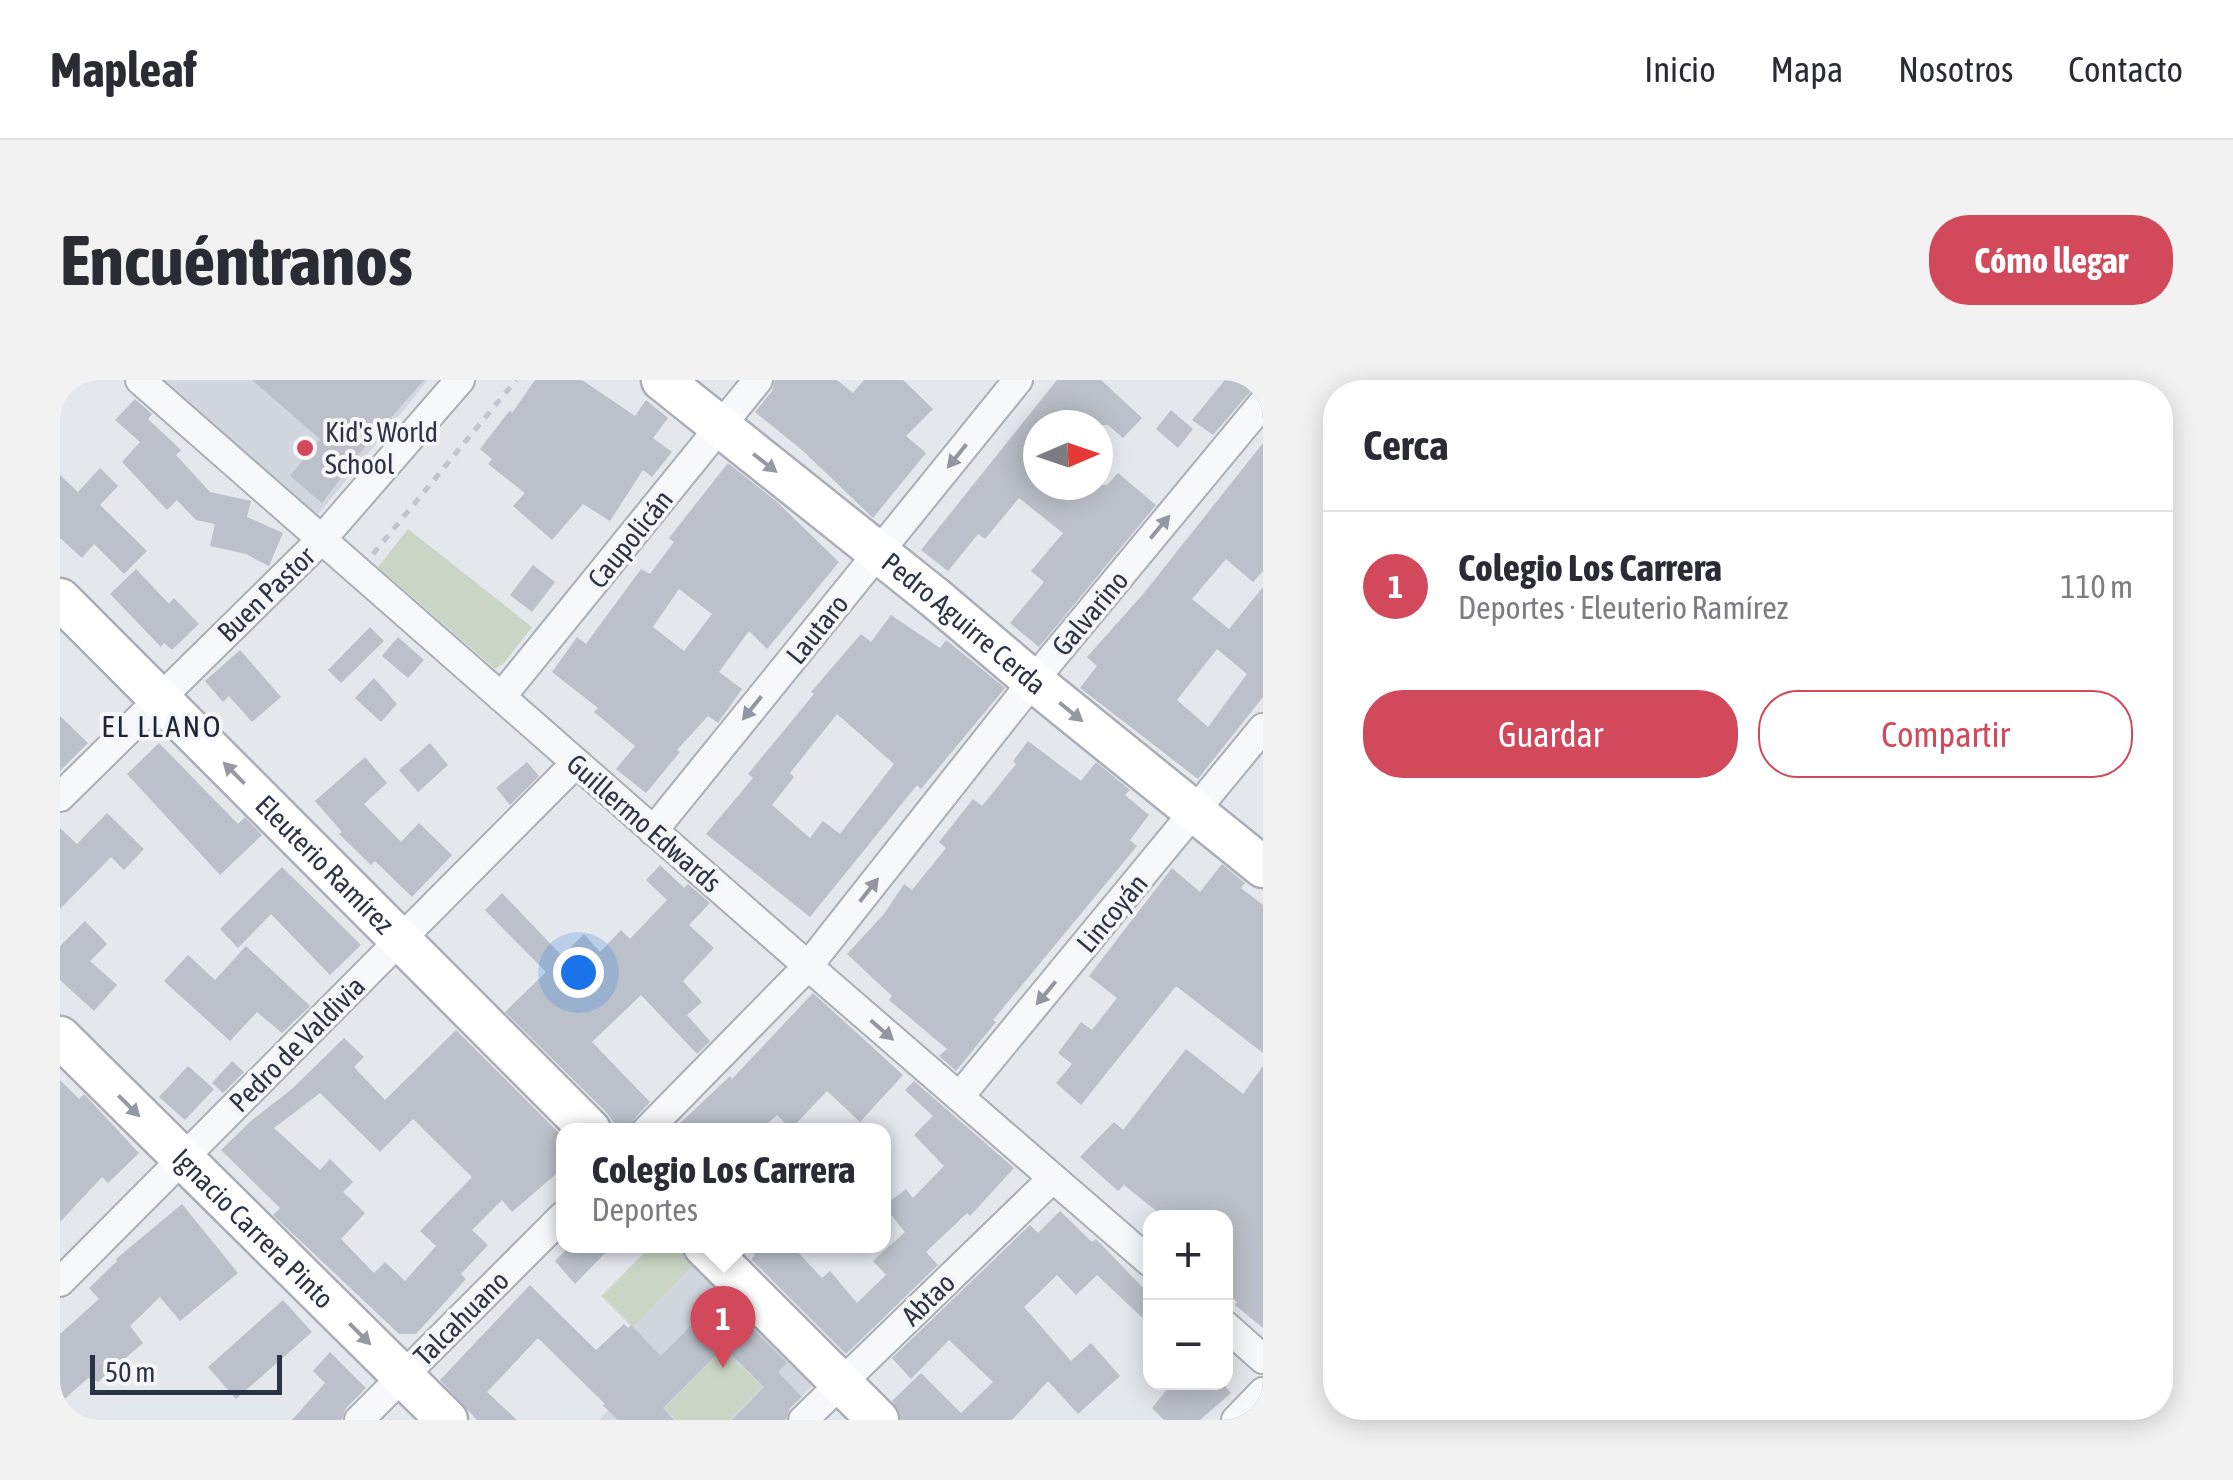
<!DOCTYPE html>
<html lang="es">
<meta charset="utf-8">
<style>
:root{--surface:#fff;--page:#f2f2f3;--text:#2b2b33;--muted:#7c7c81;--line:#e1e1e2;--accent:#d1495b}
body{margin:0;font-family:"Asap Condensed",sans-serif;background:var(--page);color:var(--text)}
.controls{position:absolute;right:30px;bottom:30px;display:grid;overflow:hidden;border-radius:20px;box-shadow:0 5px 25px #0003}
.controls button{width:90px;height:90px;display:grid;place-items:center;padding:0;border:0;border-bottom:2px solid var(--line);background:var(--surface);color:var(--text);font:50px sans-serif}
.compass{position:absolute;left:963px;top:30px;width:90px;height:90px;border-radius:50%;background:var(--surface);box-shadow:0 5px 25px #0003;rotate:88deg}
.scale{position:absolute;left:30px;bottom:25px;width:192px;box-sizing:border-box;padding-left:10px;border:5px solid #2b3445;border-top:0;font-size:28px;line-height:35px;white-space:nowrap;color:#2b3445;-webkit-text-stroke:8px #f4f6f9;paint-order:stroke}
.you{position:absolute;left:518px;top:592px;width:35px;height:35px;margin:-25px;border:8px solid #fff;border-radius:50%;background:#1a73e8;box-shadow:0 0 0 15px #1a73e833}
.badge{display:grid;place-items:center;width:65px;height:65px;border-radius:50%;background:var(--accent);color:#fff;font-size:32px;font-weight:700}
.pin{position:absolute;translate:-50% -82px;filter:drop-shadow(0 2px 5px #0008)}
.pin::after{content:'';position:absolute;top:52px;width:35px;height:30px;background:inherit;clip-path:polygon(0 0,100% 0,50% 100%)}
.popup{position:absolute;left:496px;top:743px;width:335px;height:130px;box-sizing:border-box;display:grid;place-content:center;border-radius:20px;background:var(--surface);filter:drop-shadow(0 2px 8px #0005);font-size:32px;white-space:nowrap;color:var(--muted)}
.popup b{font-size:38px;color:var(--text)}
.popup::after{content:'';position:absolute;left:50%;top:100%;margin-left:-20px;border:20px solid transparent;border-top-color:var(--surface)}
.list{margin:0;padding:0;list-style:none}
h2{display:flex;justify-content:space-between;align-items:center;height:130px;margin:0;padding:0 40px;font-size:42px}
h2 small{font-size:32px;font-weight:400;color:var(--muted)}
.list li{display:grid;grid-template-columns:65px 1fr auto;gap:30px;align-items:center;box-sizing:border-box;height:150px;padding:0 40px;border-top:2px solid var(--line)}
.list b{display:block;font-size:38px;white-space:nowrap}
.list p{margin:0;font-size:32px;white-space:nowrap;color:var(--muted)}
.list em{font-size:32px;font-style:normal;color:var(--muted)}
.actions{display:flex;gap:20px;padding:30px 40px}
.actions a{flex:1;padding:22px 0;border:2px solid var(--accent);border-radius:40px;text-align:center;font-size:35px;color:var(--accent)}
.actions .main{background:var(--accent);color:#fff}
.map{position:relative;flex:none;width:1203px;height:1040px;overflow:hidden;border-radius:40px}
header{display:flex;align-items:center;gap:60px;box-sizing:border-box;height:140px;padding:0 50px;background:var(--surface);border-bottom:2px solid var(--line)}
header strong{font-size:48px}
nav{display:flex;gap:55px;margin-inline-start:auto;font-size:35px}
.intro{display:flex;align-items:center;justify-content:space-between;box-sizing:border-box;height:240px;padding:0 60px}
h1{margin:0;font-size:70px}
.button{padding:25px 45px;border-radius:40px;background:var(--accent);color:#fff;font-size:35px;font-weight:700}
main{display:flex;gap:60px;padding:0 60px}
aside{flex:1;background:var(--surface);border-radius:40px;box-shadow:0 5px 25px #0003}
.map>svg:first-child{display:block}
</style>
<header>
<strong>Mapleaf</strong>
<nav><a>Inicio</a><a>Mapa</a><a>Nosotros</a><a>Contacto</a></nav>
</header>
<div class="intro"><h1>Encuéntranos</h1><a class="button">Cómo llegar</a></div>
<main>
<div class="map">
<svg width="1203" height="1040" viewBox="0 0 1203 1040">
<rect width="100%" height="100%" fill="#e4e7ec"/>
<path fill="#d2d6de" d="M 100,0 L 368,0 L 256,137 Z
M 591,866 L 615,866 L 754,1004 L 718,1040 L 540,1040 L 548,1031 L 543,1025 L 571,998 L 575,1001 L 601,976 L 541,916 Z"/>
<path fill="#c9d6c5" d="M 348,149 L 472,247 L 444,283 L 435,289 L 318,187 Z
M 592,866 L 613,866 L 633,885 L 573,947 L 542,916 Z
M 663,969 L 702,1007 L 669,1040 L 617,1040 L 605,1028 Z"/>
<path fill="#bbc0ca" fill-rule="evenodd" d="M 192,0 L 364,0 L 298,75 L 262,123 L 230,96 L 260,59 Z
M 475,0 L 522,0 L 575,36 L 586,20 L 608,38 L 593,58 L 612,72 L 592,97 L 583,90 L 550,141 L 523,124 L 492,160 L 453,126 L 465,113 L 428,84 L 432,79 L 420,69 L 450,30 L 452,33 Z
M 715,0 L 777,0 L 793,13 L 804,0 L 843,0 L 873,29 L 846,56 L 866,73 L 813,138 L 742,70 L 695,32 L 712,11 Z
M 997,0 L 1041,0 L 1082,38 L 1063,58 L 1048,45 L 978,45 L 978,105 L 1047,105 L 1058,93 L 1096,125 L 979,267 L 950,243 L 984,202 L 971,191 L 1003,153 L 959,118 L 925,159 L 918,154 L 888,191 L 861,170 Z
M 1165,0 L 1203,2 L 1190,12 L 1153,55 L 1132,40 Z
M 75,19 L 92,34 L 88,39 L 121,70 L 116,75 L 150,112 L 191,121 L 187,137 L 223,153 L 209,186 L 186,174 L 150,166 L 155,144 L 136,140 L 117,120 L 107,130 L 62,82 L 80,62 L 55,40 Z
M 1111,30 L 1133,49 L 1118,68 L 1096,49 Z
M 1203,63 L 1203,191 L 1193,202 L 1166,179 L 1132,219 L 1169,249 L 1203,207 L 1203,317 L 1138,399 L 1020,308 L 1037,286 L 1027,277 L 1084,213 ZM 1157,269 L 1187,294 L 1148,347 L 1117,320 Z
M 668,83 L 717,122 L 779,182 L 707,269 L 689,251 L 659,292 L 682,309 L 658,343 L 648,336 L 617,370 L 620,372 L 586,413 L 556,389 L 575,366 L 534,332 L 538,328 L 492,292 L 517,257 L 526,264 L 581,189 L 590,194 L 614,162 L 609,158 ZM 619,209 L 652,234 L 624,271 L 593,247 Z
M 40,88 L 58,106 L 40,125 L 87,171 L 64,194 L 34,164 L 22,178 L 0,158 L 0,95 L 18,112 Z
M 473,185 L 495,202 L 472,232 L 450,215 Z
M 76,189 L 109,224 L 114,218 L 139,244 L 112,270 L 104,263 L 101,267 L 50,214 Z
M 831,235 L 880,268 L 886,260 L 945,308 L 861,409 L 857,405 L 750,537 L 646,454 L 693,398 L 688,394 L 754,314 L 751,312 L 769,291 L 801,254 L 811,262 ZM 777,334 L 834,384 L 780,454 L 763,441 L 750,458 L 712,425 L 734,397 L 730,393 Z
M 310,247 L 324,261 L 281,303 L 268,290 Z
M 338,257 L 364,280 L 348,298 L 322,276 Z
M 180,270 L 221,317 L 192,342 L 169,316 L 163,322 L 145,301 Z
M 314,298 L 337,324 L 321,342 L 295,318 Z
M 0,336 L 28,363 L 0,391 Z
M 968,361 L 1021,401 L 1036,382 L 1070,410 L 1065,415 L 1089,435 L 1070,460 L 1077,466 L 933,640 L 936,642 L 896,691 L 879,676 L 887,669 L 829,620 L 832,616 L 787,574 L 824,534 L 844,504 L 852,510 L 886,468 L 879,462 L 913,419 L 922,426 L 956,384 L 953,381 Z
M 99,363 L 178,444 L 185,437 L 202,455 L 160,495 L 67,394 Z
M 370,363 L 388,385 L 358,412 L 339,390 Z
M 305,377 L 327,403 L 304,424 L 341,462 L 359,443 L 392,475 L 352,517 L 315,481 L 311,485 L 279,454 L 282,452 L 255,421 Z
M 467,382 L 479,396 L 450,425 L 436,408 Z
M 47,433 L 84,469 L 64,490 L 51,477 L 0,529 L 0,448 L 17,464 Z
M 1162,484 L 1185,503 L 1181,508 L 1203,525 L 1203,673 L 1116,606 L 1021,725 L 996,703 L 1012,684 L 998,673 L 1021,642 L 1032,650 L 1057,618 L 1029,596 L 1112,488 L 1140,512 Z
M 600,485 L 624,508 L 628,504 L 650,523 L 629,545 L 654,568 L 623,601 L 642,622 L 627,635 L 650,661 L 637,674 L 581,615 L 532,662 L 590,722 L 574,739 L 570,750 L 559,750 L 547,733 L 445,632 L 486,592 L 425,530 L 442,513 L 502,576 L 524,554 L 540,572 L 561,550 L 570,559 L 607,520 L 586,500 Z
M 222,487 L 301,565 L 270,595 L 211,534 L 178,568 L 160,549 Z
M 25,541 L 47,564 L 30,581 L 57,605 L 34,631 L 0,600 L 0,566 Z
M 186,566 L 250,626 L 222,653 L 197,632 L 170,661 L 104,601 L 128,575 L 155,600 Z
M 753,613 L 843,695 L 800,742 L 767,711 L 731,749 L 717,735 L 700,750 L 613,750 L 670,696 L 672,699 Z
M 396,650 L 503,757 L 503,788 L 452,832 L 442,820 L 412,850 L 428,865 L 401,894 L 406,899 L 356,954 L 339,954 L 213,835 L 220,828 L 161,770 L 192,740 L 232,709 L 284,658 L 304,677 L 294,687 L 325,720 ZM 260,713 L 320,772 L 353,739 L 412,797 L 360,851 L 376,866 L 345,901 L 325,882 L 314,893 L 281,859 L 305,833 L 283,812 L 293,802 L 270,779 L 260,790 L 214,748 Z
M 1126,669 L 1183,714 L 1203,686 L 1203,948 L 1175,925 L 1177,922 L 1166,912 L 1166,838 L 1105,838 L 1064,805 L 1058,811 L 1020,777 L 1054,742 L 1063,750 Z
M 172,681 L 184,692 L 163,713 L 152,703 Z
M 128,686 L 154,709 L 125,740 L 99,717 Z
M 0,700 L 19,719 L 24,714 L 79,773 L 48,803 L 42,797 L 0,842 Z
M 854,701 L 954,788 L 910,836 L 907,833 L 866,872 L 878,885 L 786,974 L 691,879 L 695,875 L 686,866 L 732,866 L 762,898 L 770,891 L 797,923 L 826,895 L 813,881 L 845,852 L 824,826 L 846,809 L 853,818 L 884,786 L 854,755 L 873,736 L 845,710 Z
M 122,824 L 178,893 L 120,941 L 100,917 L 70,946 L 83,963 L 38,1002 L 28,998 L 0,1023 L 0,954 L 39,919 L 29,908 L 57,881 L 56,879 Z
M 1000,831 L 1032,862 L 1036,859 L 1090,915 L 1090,945 L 1037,895 L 1016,915 L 997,895 L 964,927 L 1011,981 L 1031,963 L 1060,996 L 1018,1034 L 988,1001 L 952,1040 L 841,1040 L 832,1021 L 861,993 L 901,1033 L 933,1002 L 889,960 L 851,999 L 832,978 L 970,845 L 978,853 Z
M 510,866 L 552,866 L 515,904 L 495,881 Z
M 470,905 L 536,970 L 564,944 L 568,948 L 571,945 L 601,976 L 660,916 L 727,983 L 718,992 L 742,1017 L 730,1028 L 726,1040 L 672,1040 L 704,1007 L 664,967 L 603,1028 L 614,1040 L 558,1040 L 543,1025 L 545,1024 L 478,958 L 427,1012 L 457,1040 L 417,1040 L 380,1000 Z
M 223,920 L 252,952 L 176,1019 L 148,987 Z
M 270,972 L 306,1008 L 286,1028 L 282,1040 L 232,1040 L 265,1003 L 253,991 Z
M 1113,1002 L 1161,1002 L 1171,1013 L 1140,1040 L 1104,1040 L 1092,1028 Z"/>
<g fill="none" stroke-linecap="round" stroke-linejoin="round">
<g stroke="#a9aeb7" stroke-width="32">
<path id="street" d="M 80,0 L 748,586 L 1090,882
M 441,317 L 698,0
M 0,417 L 261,160 L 400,0
M 593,451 L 958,0
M 899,717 L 1203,348
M 587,750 L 748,586 L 973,301 L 1203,23
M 0,902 L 516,383
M 1166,946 L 1203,979
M 299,1040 L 503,836
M 743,1040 L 993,798
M 1176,1040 L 1203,1012"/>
</g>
<g stroke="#a9aeb7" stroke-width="45">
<g id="secondary">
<path id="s1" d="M 602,0 L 874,217 L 973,301 L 1203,487"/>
<path id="s2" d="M 0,219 L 530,750"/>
<path id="s3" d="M 0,657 L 387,1040"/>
<path d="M 644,866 L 818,1040"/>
</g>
</g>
<path stroke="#c2c5cb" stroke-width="5" stroke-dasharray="8 8" stroke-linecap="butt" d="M 313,174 L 456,0"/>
<use href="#street" stroke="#f7f8fa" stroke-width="28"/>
<use href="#secondary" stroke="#fff" stroke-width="40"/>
</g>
<defs><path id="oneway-solid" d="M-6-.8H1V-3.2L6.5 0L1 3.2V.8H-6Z" transform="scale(2.5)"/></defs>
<g fill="#9196a0">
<use href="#oneway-solid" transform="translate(897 76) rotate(129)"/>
<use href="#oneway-solid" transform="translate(1100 147) rotate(-50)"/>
<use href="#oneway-solid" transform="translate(692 328) rotate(129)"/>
<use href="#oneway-solid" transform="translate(809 510) rotate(-52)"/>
<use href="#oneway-solid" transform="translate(986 613) rotate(130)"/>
<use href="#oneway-solid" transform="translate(822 650) rotate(41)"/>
</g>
<g fill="#959aa2">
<use href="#oneway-solid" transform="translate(705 83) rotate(38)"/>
<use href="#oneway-solid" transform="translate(1011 332) rotate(39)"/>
<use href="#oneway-solid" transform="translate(174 393) rotate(-135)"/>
<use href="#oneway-solid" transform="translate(69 726) rotate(45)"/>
<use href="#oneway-solid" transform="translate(300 954) rotate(45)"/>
</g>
<circle fill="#d1495b" stroke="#f4f6f9" stroke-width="4" cx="245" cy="68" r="10"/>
<g text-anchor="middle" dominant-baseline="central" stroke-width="8" stroke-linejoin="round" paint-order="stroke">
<g font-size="28" fill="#2b3445" stroke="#f4f6f9" text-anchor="start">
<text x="265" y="52">Kid's World<tspan x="265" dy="32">School</tspan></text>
</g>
<g font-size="28" fill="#2b3445" stroke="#f4f6f9">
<text transform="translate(570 159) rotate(-51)">Caupolicán</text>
<text transform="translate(206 214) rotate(-44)">Buen Pastor</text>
<text transform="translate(1030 233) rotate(-50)">Galvarino</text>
<text stroke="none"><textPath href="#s1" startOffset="388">Pedro Aguirre Cerda</textPath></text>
<text transform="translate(757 249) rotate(-51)">Lautaro</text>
<text transform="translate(584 443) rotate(41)">Guillermo Edwards</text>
<text stroke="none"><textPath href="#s2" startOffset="375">Eleuterio Ramírez</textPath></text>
<text transform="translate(1052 533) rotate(-50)">Lincoyán</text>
<text transform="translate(237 664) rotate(-45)">Pedro de Valdivia</text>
<text stroke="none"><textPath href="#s3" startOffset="272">Ignacio Carrera Pinto</textPath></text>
<text transform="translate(868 919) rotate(-44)">Abtao</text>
<text transform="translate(401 938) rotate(-45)">Talcahuano</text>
</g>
<g font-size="30" letter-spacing="2.5" fill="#1d2536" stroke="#f4f6f9">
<text x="102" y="346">EL LLANO</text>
</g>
</g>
</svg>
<div class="controls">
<button>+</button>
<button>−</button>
</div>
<svg class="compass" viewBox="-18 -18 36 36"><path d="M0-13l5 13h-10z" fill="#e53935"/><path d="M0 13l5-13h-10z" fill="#7c7c81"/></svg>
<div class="scale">50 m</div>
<div class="you"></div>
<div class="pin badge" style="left:663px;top:988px">1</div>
<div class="popup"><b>Colegio Los Carrera</b>Deportes</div>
</div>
<aside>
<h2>Cerca<small></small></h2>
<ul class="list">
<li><span class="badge">1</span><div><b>Colegio Los Carrera</b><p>Deportes · Eleuterio Ramírez</p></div><em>110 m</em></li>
</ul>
<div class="actions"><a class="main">Guardar</a><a>Compartir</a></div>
</aside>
</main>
